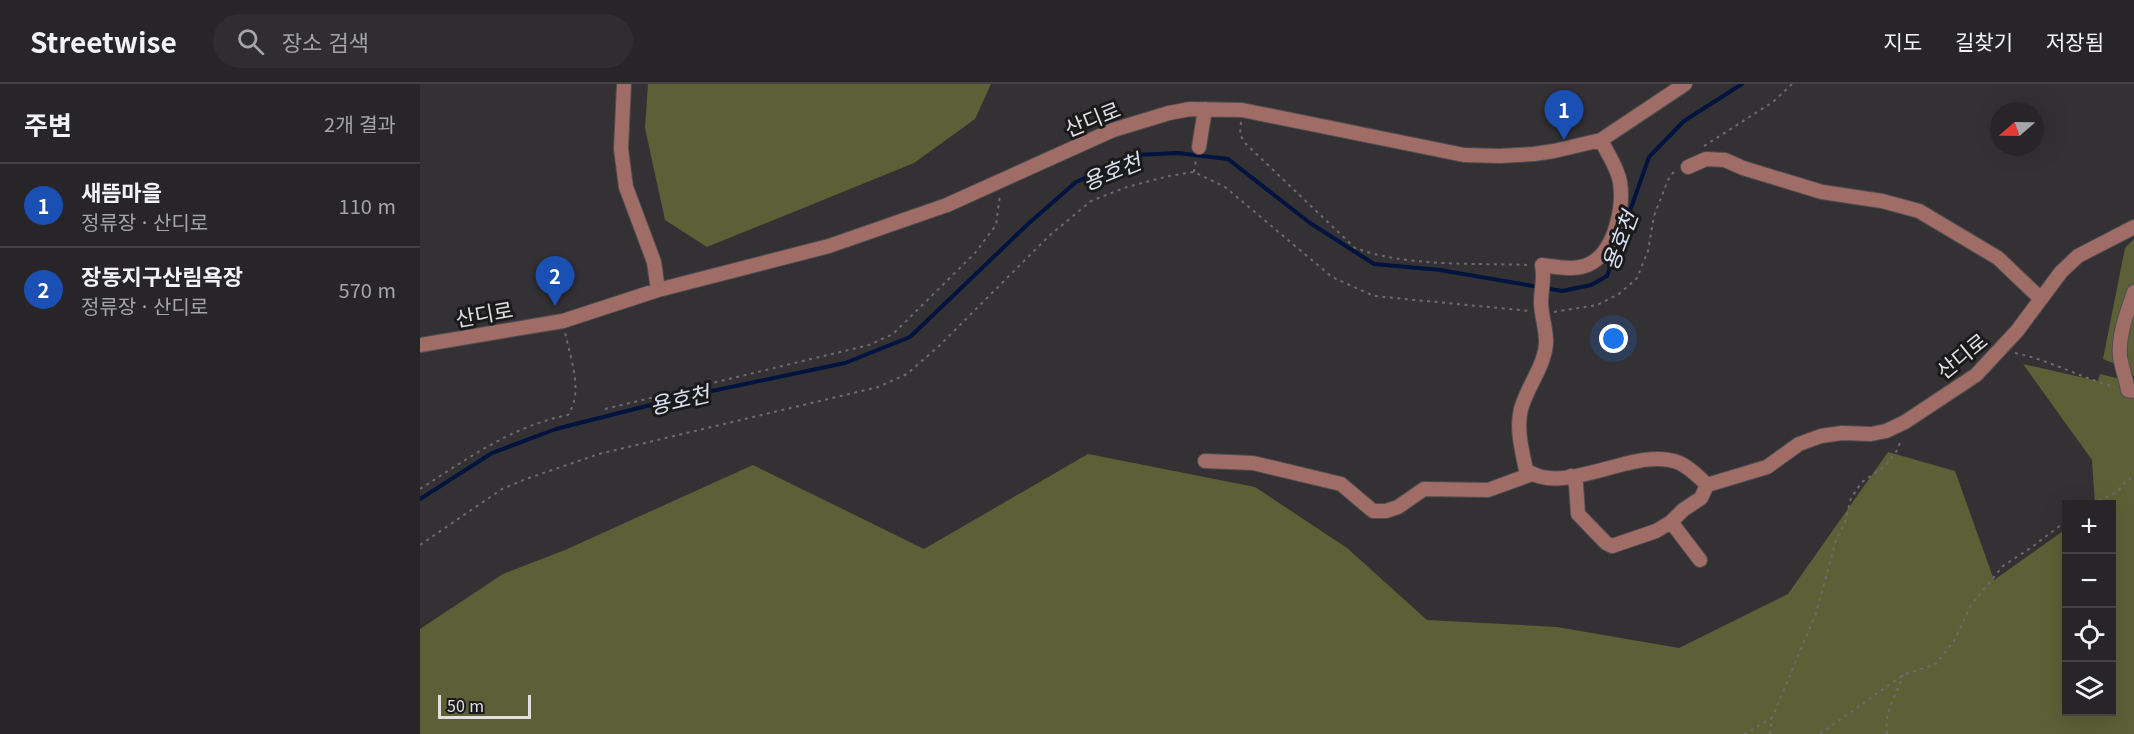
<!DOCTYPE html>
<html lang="ko">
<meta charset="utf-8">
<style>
:root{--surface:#272528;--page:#2f2d30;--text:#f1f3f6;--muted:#a4a5a8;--line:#434245;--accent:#1a73e8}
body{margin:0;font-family:Georgia,"Noto Sans KR",serif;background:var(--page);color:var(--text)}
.controls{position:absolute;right:18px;bottom:18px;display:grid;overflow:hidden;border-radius:0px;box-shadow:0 6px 24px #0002}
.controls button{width:54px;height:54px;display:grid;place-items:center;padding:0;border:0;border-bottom:2px solid var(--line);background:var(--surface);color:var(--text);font:30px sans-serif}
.compass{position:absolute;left:1570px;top:18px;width:54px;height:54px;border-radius:50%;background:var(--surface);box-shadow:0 6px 24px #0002;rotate:250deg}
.scale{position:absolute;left:18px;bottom:15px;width:93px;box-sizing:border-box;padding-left:6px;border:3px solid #e1dfe2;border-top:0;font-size:16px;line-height:21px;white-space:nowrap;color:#e1dfe2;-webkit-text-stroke:4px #1b1a1b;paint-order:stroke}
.you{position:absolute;left:1194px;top:255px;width:21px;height:21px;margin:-15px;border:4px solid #fff;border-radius:50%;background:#1a73e8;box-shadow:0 0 0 9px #1a73e833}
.badge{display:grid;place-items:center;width:39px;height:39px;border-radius:50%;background:var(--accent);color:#fff;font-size:20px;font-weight:700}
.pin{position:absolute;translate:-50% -50px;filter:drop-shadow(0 2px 3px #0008)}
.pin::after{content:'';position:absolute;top:32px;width:21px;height:18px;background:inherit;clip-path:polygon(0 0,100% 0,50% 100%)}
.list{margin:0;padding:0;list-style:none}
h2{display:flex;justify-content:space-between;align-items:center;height:78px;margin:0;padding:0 24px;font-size:26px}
h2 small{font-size:20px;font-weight:400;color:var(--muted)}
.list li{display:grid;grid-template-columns:39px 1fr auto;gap:18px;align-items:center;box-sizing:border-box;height:84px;padding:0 24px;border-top:2px solid var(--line)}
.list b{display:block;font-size:22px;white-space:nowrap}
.list p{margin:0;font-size:20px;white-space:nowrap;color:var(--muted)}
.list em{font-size:20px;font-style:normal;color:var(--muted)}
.icon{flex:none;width:33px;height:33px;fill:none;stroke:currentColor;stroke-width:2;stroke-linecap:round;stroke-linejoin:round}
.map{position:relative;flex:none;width:1714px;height:650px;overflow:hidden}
header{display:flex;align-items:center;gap:36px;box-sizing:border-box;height:84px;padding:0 30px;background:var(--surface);border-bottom:2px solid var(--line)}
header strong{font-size:28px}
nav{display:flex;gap:33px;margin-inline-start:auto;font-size:21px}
.search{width:420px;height:54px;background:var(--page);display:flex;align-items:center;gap:15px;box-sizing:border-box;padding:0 21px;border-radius:33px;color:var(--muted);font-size:22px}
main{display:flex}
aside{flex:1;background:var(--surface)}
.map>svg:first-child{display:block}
</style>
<header>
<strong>Streetwise</strong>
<div class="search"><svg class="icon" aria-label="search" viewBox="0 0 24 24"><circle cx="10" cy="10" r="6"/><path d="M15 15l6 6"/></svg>장소 검색</div>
<nav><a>지도</a><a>길찾기</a><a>저장됨</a></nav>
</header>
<main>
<aside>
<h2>주변<small>2개 결과</small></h2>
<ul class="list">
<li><span class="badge" style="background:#1a4fb4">1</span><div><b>새뜸마을</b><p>정류장 · 산디로</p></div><em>110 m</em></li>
<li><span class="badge" style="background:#1a4fb4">2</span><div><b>장동지구산림욕장</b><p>정류장 · 산디로</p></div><em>570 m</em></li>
</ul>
</aside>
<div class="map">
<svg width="1714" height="650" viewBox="0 0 1714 650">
<rect width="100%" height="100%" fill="#343135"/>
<path fill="#5c6036" d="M 228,0 L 571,0 L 555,35 L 494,79 L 287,163 L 245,136 L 225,44 Z
M 1714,155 L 1714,292 L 1708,285 L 1683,275 L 1705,164 Z
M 1603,280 L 1678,297 L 1680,290 L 1696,294 L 1709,302 L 1714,315 L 1714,650 L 0,650 L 0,545 L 83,490 L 145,466 L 333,381 L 504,465 L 668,370 L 835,403 L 927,464 L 1007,536 L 1137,543 L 1259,564 L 1368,510 L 1468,368 L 1535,387 L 1574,496 L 1646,445 L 1646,628 L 1692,628 L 1692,420 L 1675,420 L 1672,376 Z"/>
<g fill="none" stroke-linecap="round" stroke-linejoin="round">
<path stroke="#01133f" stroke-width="4" d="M 0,415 L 72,369 L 136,345 L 254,315 L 425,279 L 490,253 L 608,140 L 656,98 L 715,71 L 758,69 L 808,75 L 890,139 L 954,180 L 1020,186 L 1142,207 L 1171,201 L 1187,192 L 1229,73 L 1264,37 L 1322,0"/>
<g stroke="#504d51" stroke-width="16">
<path id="minor" d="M 204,0 L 201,65 L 206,103 L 234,178 L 238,206
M 1181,56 C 1187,69 1198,84 1200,98 C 1204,123 1195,164 1173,178 C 1158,188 1138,183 1122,181 C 1125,195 1121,205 1121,218 C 1121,232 1127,247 1126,260 C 1124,283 1107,303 1101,325 C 1096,344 1102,367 1106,386 C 1144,414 1215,362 1257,378 C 1268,382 1279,393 1287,401 L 1347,383 L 1379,360 L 1401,352 L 1422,349 L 1451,350 L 1466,347 L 1485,338 L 1556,291 L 1597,247 L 1641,188 L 1658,172 L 1714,143
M 779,63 L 785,25
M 1268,83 L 1286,75 L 1305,76 L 1323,84 L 1402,108 L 1462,117 L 1499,127 L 1578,174 L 1621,215
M 1714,208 C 1707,229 1698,251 1700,273 C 1702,284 1706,295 1708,306 L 1714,307
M 0,261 L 143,237 L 238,206 L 409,162 L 527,121 L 693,46 L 749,29 L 770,25 L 822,26 L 1044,71 L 1080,72 L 1114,70 L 1134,67 L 1181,56 L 1265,0
M 785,377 L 833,379 L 921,400 L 953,427 L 966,427 L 978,423 L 1004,405 L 1068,406 L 1112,390
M 1151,392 L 1156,400 L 1158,430 L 1186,459 L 1192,462 L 1236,447 L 1251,438 L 1263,426 L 1281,414 L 1287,401
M 1251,438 L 1280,476"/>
</g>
<path stroke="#6d6a6e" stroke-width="2" stroke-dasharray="3 4.5" stroke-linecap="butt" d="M 821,38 L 820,51 L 826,60 L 935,164 C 987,183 1054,179 1110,181
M 1284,62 L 1353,18 L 1372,0
M 774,88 L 776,76
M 1134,228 L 1177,221 L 1199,210 L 1217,194 L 1228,167 L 1234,132 L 1248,96 L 1255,86
M 1595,269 C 1630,276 1661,294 1695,303
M 185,325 L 449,261 L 473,250 L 555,169 L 576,141 L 580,111
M 0,405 C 47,375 92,342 148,331 C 164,307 150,274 145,248
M 1672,420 L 1697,408 L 1708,395 L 1714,394
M 0,461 L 82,405 L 106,395 L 179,370 L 458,303 L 487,290 L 519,262 L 629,152 L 671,117 L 707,103 L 749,92 L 774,88 L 805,103 L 912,193 L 954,212 L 1110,227
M 1324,650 L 1352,634
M 1350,650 L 1352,634 L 1396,529 L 1416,456 L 1425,438 L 1431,414 L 1442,398 L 1465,382 L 1478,365 L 1481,355
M 1400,650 L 1483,591 L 1516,580 L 1534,557 L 1551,521 L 1583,482 L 1612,463 L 1646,437
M 1467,650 C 1464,625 1476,614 1483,591"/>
<use href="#minor" stroke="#a06d66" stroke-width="14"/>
</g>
<g text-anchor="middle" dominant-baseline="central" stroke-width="6" stroke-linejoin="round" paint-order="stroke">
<g font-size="21" fill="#e1dfe2" stroke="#1b1a1b">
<text transform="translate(672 34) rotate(-22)">산디로</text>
<text transform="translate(64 229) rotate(-10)">산디로</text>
<text transform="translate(1541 271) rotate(-39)">산디로</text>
</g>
<g font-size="22" font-style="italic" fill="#d7e0ef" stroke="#1b1a1b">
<text transform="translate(691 86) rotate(-22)">용호천</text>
<text transform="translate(1198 156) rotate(-69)">용호천</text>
<text transform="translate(259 314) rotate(-13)">용호천</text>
</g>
</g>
</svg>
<div class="controls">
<button>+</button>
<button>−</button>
<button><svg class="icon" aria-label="locate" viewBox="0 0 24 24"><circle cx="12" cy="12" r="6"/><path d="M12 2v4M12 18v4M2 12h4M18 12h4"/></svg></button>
<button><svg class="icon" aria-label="layers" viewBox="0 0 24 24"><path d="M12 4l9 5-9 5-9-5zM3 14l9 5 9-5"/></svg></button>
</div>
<svg class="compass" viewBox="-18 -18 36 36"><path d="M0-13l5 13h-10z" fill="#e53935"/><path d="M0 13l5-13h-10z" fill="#a4a5a8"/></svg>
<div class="scale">50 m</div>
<div class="you"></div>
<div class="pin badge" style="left:1144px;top:56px;background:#1a4fb4">1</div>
<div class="pin badge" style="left:135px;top:222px;background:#1a4fb4">2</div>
</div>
</main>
